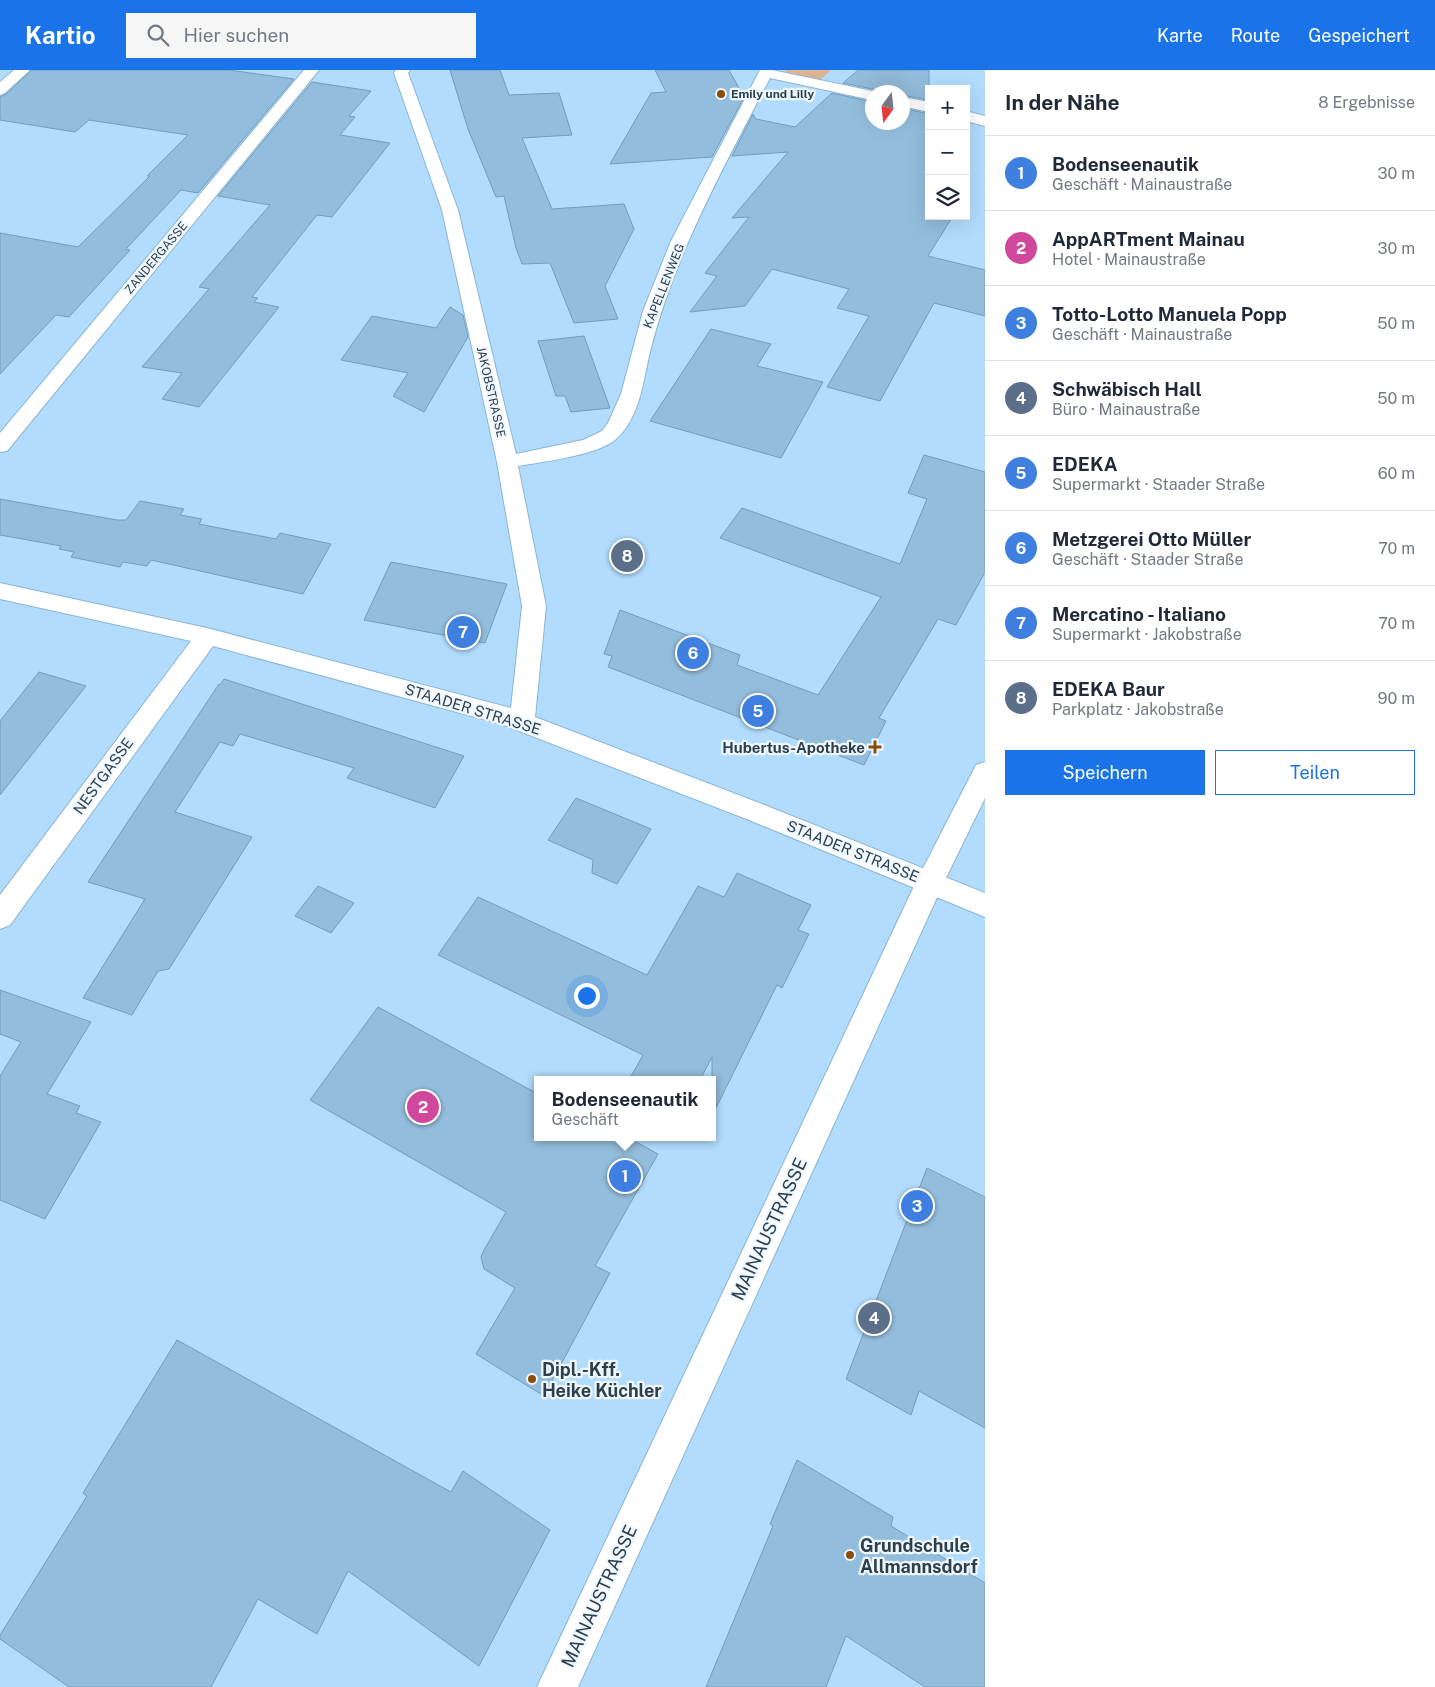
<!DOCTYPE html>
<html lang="de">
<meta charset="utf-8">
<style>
:root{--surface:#fff;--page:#f6f6f7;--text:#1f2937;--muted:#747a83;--line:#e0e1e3;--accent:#1a73e8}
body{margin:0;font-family:"Public Sans",sans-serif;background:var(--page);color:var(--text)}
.controls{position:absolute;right:15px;top:15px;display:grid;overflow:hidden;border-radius:0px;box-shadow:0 5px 20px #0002}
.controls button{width:45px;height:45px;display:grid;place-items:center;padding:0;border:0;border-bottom:1px solid var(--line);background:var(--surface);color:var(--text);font:25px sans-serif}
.compass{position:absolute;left:865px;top:15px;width:45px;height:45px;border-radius:50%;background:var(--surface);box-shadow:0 5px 20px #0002;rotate:195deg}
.you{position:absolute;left:586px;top:925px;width:18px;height:18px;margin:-12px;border:4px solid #fff;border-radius:50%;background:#1a73e8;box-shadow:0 0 0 8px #1a73e833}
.badge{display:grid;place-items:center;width:32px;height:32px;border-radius:50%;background:var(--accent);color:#fff;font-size:16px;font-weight:700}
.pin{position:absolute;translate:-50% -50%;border:2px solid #fff;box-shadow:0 1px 5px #0006}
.popup{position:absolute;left:534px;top:1006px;width:182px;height:65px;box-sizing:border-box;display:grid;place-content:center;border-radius:0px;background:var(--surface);filter:drop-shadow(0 1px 4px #0005);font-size:16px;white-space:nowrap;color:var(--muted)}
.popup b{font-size:19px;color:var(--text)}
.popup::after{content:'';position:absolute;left:50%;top:100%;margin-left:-10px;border:10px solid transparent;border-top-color:var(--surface)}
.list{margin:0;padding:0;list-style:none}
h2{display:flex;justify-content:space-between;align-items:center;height:65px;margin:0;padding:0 20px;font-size:21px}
h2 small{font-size:16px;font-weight:400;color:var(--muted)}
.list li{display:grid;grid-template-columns:32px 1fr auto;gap:15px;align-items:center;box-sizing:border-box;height:75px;padding:0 20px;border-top:1px solid var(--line)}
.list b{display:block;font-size:19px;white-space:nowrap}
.list p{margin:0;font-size:16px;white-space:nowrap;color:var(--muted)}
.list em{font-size:16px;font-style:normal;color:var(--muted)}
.actions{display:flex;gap:10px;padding:15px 20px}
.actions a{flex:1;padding:11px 0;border:1px solid var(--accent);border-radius:0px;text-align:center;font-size:18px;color:var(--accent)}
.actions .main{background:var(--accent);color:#fff}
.icon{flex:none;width:28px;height:28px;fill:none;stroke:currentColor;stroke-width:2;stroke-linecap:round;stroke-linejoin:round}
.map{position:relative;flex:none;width:985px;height:1617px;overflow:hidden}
header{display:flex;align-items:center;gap:30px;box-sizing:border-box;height:70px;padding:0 25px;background:var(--accent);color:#fff}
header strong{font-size:24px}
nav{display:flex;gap:28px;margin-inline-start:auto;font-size:18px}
.search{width:350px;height:45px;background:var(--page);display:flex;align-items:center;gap:12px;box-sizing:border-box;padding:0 18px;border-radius:0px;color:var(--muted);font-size:19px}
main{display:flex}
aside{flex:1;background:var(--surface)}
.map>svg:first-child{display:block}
</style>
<header>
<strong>Kartio</strong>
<div class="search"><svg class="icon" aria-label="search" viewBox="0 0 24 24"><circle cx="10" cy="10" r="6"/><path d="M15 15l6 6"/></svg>Hier suchen</div>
<nav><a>Karte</a><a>Route</a><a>Gespeichert</a></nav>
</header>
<main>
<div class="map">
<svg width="985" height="1617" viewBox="0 0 985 1617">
<rect width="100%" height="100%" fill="#b1dcfd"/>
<path fill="#ddb492" d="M 785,0 L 831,0 L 819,11 L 786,3 Z"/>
<path fill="#93bddc" stroke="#739cba" d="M 32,0 L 229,0 L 294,9 L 198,123 L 181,120 L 126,179 L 130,180 L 69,247 L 56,245 L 0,304 L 0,163 L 78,177 L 150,106 L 147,106 L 188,65 L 89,50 L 75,62 L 0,50 L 0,27 L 6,24 Z
M 450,0 L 500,0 L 509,25 L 559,23 L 572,65 L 522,68 L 552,139 L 624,134 L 634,159 L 605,216 L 618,249 L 574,253 L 550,193 L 522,194 L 516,178 L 504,126 L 496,127 L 468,59 Z
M 655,0 L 729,0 L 744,27 L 712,87 L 610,94 L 651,23 L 666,22 Z
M 858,0 L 929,0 L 929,30 L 902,25 L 902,22 L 879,22 L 877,20 L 843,13 Z
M 312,12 L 371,21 L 349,46 L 355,47 L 340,65 L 390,73 L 332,147 L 317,145 L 252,227 L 258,228 L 254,232 L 279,237 L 199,337 L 162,329 L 182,303 L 142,297 L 209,219 L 199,217 L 270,135 L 218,126 Z
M 832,23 L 872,32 L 872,52 L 902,52 L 902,38 L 929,44 L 929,146 L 953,146 L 928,186 L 985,200 L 985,246 L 934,233 L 880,331 L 827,317 L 869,246 L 837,238 L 849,219 L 772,199 L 745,236 L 690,242 L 717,206 L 705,203 L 749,147 L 732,148 L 788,82 L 732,86 L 753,44 L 756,49 L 795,57 Z
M 450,237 L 463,245 L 468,267 L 424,342 L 393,326 L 408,303 L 341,290 L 372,246 L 436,258 Z
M 711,259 L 771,274 L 757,296 L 823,312 L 781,388 L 650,351 Z
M 584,266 L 610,338 L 571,342 L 565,326 L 556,326 L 538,271 Z
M 924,385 L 985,402 L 985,502 L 956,555 L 938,549 L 879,648 L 886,651 L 864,695 L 608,597 L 612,586 L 604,584 L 620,540 L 740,585 L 737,595 L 818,625 L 881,527 L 720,468 L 742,438 L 900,494 L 927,429 L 908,423 Z
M 0,429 L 117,450 L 126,450 L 140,431 L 184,439 L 180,445 L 202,449 L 199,454 L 276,469 L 280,463 L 331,474 L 303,524 L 151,490 L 147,496 L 123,492 L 120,497 L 71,487 L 74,482 L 59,479 L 61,476 L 0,465 Z
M 391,492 L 507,514 L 485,573 L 364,550 Z
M 39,602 L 86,616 L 0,725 L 0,651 Z
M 224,609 L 464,686 L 435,738 L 347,708 L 354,698 L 240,664 L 233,676 L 220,672 L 175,742 L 252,767 L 169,899 L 158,901 L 132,945 L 83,928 L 145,829 L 88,812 L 219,614 L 220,615 Z
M 576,728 L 651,759 L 617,814 L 592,803 L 593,790 L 548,770 Z
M 737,803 L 811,835 L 798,860 L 809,864 L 782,918 L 777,915 L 712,1046 L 712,987 L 700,1010 L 629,1010 L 643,985 L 438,885 L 478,827 L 647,905 L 698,816 L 724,827 Z
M 318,816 L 354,833 L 331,863 L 295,846 Z
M 0,920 L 91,952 L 47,1024 L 80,1036 L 76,1043 L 101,1052 L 45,1149 L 0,1130 L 0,1006 L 21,972 L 0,964 Z
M 378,937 L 538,1024 L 538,1067 L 627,1067 L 658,1084 L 595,1196 L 610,1203 L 544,1326 L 476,1284 L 515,1218 L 484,1199 L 481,1187 L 484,1180 L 506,1142 L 310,1030 Z
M 927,1098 L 985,1127 L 985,1358 L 919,1321 L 911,1345 L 846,1309 Z
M 177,1270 L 451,1422 L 463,1401 L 550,1460 L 479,1596 L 348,1501 L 317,1564 L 258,1529 L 211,1617 L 69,1617 L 0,1569 L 0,1565 L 87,1426 L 83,1423 Z
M 797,1390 L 893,1447 L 891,1456 L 985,1513 L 985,1617 L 925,1617 L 846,1566 L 826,1617 L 706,1617 L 773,1456 L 770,1454 Z"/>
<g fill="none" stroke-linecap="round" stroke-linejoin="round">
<g stroke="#8bb5d4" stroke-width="2">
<path id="minor" d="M 14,0 L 30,0 L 5,23 L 0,25 L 0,12 Z
M 304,0 L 319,0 L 7,381 L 0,382 L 0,363 Z
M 396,0 L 410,0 L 408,3 L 458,140 L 516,384 L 583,370 L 602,361 L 608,353 L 621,324 L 643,241 L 671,171 L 760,0 L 772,0 L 877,22 L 872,22 L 872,30 L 770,8 C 724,97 674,185 650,282 C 643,311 640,348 616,369 C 599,385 542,392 518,396 L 546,536 L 535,647 L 767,736 L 985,823 L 985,847 L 749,750 L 501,654 L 213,576 L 10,855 L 0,859 L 0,825 L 191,571 L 0,529 L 0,513 L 207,558 L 511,638 L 522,536 L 497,392 L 442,140 L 394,3 Z
M 902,27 L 929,32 L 929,42 L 902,36 Z
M 966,41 L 985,46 L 985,56 L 966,51 Z"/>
</g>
<g stroke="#8bb5d4" stroke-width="2">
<path id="major" d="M 985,692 L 985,728 L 944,812 L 578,1617 L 537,1617 L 916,812 L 976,695 Z"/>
</g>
<use href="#minor" fill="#fff" fill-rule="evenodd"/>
<use href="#major" fill="#fff" fill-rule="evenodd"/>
</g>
<g fill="#894d0a" stroke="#f0f8ff" stroke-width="2">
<circle cx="721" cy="24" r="5"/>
<path d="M872.5 669.5h5v5h5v5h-5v5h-5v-5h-5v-5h5z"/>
<circle cx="532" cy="1309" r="5"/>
<circle cx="850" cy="1485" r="5"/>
</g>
<g text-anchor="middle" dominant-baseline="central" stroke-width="4.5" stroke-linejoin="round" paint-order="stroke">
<g font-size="12" font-weight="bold" fill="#2e3f4c" stroke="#f0f8ff" text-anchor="start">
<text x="731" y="24">Emily und Lilly</text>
</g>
<g font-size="12" fill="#2e3f4c" stroke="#f0f8ff">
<text transform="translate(156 188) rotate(-50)">ZANDERGASSE</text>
<text transform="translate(664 216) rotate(-68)">KAPELLENWEG</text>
<text transform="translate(491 322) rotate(77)">JAKOBSTRASSE</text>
</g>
<g font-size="15" fill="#2e3f4c" stroke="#f0f8ff">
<text transform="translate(473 639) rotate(17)">STAADER STRASSE</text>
<text transform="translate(103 706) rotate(-54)">NESTGASSE</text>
<text transform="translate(853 781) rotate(22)">STAADER STRASSE</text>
</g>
<g font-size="15" font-weight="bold" fill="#2e3f4c" stroke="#f0f8ff" text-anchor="end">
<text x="865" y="677">Hubertus-Apotheke</text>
</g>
<g font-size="18" fill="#2e3f4c" stroke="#f0f8ff">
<text transform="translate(769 1159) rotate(-65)">MAINAUSTRASSE</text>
<text transform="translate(599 1526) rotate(-65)">MAINAUSTRASSE</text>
</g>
<g font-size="18" font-weight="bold" fill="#2e3f4c" stroke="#f0f8ff" text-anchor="start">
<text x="542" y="1299">Dipl.-Kff.<tspan x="542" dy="21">Heike Küchler</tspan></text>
<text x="860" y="1475">Grundschule<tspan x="860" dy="21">Allmannsdorf</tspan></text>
</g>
</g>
</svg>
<div class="controls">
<button>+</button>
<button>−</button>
<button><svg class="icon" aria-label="layers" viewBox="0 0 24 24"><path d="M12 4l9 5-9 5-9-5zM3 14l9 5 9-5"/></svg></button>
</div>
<svg class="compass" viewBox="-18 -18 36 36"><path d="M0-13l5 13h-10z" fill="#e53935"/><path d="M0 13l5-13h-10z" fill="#747a83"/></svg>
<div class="you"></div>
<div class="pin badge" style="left:625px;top:1106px;background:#3f7fe0">1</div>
<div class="popup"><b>Bodenseenautik</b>Geschäft</div>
<div class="pin badge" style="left:423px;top:1037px;background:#d1479c">2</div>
<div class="pin badge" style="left:917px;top:1136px;background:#3f7fe0">3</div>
<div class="pin badge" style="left:874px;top:1248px;background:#5c6f8a">4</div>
<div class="pin badge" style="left:758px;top:641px;background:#3f7fe0">5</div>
<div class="pin badge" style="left:693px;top:583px;background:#3f7fe0">6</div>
<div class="pin badge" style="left:463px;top:562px;background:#3f7fe0">7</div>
<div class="pin badge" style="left:627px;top:486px;background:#5c6f8a">8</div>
</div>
<aside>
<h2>In der Nähe<small>8 Ergebnisse</small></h2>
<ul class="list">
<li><span class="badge" style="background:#3f7fe0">1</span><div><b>Bodenseenautik</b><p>Geschäft · Mainaustraße</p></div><em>30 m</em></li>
<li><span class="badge" style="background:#d1479c">2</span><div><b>AppARTment Mainau</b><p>Hotel · Mainaustraße</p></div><em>30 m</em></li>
<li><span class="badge" style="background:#3f7fe0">3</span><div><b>Totto-Lotto Manuela Popp</b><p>Geschäft · Mainaustraße</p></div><em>50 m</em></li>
<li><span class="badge" style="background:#5c6f8a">4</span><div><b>Schwäbisch Hall</b><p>Büro · Mainaustraße</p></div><em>50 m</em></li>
<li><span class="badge" style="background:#3f7fe0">5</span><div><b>EDEKA</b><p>Supermarkt · Staader Straße</p></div><em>60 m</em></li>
<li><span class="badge" style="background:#3f7fe0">6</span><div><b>Metzgerei Otto Müller</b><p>Geschäft · Staader Straße</p></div><em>70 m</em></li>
<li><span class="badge" style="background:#3f7fe0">7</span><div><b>Mercatino - Italiano</b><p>Supermarkt · Jakobstraße</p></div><em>70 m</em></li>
<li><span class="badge" style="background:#5c6f8a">8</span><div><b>EDEKA Baur</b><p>Parkplatz · Jakobstraße</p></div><em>90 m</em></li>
</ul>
<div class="actions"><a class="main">Speichern</a><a>Teilen</a></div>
</aside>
</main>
